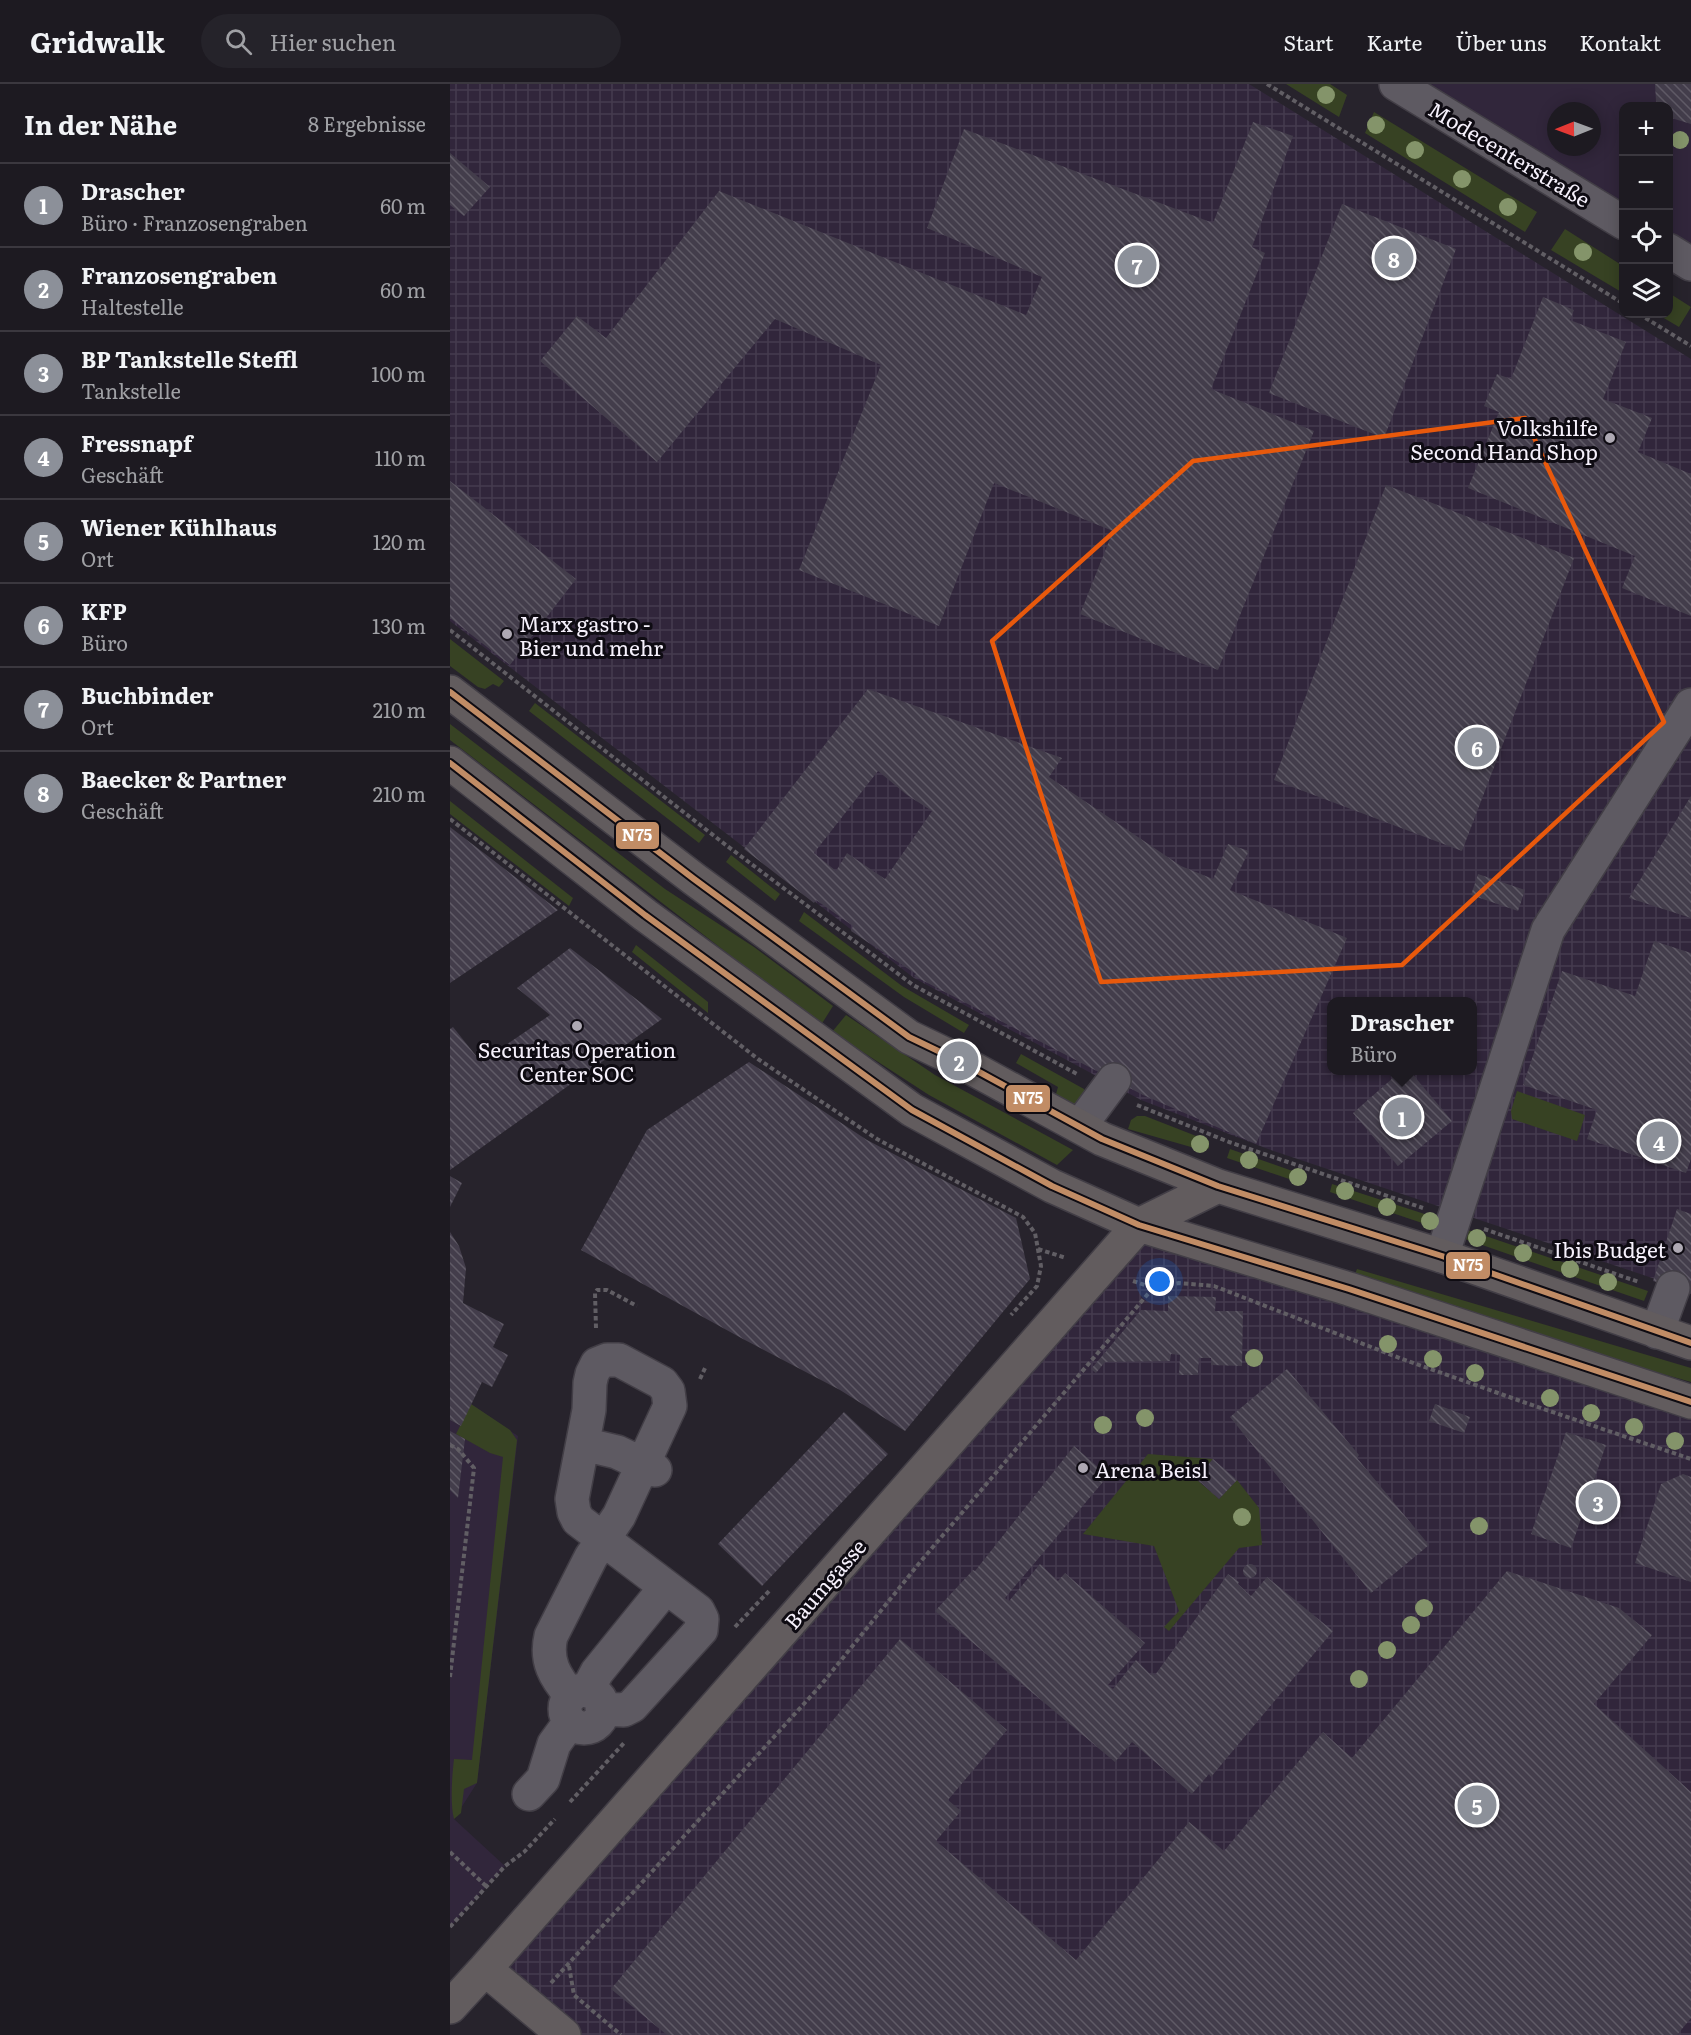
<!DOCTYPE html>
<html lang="de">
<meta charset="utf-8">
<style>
:root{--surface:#1d1a21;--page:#25232a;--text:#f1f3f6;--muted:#a0a1a5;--line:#3b383f;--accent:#8c9099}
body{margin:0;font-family:Literata,serif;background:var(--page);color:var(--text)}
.controls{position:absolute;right:18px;top:18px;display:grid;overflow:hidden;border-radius:12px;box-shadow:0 3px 15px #0003}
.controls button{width:54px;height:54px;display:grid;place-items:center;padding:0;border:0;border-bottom:2px solid var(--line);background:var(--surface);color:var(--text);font:30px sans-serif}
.compass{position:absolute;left:1097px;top:18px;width:54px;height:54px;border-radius:50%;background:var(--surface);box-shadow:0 3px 15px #0003;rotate:269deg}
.you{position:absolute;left:710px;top:1198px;width:21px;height:21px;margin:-15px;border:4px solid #fff;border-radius:50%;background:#1a73e8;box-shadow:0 0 0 9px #1a73e833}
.badge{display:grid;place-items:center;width:39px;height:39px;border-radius:50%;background:var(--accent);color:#fff;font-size:20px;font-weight:700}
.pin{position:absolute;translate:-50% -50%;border:3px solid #fff;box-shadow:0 2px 6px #0006}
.popup{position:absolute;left:877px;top:913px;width:150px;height:78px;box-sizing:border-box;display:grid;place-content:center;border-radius:12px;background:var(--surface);filter:drop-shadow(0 2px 4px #0005);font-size:20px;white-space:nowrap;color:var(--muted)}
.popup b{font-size:22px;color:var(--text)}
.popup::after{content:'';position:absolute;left:50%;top:100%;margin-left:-12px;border:12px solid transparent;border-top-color:var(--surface)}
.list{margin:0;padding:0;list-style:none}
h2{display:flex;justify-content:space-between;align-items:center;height:78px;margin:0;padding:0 24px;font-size:26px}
h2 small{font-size:20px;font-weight:400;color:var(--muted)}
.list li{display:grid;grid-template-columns:39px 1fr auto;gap:18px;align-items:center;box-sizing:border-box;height:84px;padding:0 24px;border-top:2px solid var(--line)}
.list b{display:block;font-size:22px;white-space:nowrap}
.list p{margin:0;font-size:20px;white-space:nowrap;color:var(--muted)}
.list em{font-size:20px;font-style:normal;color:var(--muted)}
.icon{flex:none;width:33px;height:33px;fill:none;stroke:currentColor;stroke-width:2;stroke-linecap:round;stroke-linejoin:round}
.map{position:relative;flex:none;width:1241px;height:1951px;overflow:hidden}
header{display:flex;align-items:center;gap:36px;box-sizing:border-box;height:84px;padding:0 30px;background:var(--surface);border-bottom:2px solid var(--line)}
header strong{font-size:28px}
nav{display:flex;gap:33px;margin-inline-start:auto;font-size:21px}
.search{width:420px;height:54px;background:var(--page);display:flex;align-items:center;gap:15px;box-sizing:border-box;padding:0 21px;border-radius:33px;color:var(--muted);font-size:22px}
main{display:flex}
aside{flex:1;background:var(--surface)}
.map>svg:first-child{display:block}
</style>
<header>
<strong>Gridwalk</strong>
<div class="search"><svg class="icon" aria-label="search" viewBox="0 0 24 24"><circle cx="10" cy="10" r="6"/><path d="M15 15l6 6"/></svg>Hier suchen</div>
<nav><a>Start</a><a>Karte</a><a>Über uns</a><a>Kontakt</a></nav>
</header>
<main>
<aside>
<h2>In der Nähe<small>8 Ergebnisse</small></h2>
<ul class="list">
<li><span class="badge">1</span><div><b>Drascher</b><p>Büro · Franzosengraben</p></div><em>60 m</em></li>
<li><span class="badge">2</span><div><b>Franzosengraben</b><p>Haltestelle</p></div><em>60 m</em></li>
<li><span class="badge">3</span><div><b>BP Tankstelle Steffl</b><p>Tankstelle</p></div><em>100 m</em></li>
<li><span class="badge">4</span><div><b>Fressnapf</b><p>Geschäft</p></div><em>110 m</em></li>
<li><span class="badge">5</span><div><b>Wiener Kühlhaus</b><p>Ort</p></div><em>120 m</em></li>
<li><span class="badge">6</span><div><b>KFP</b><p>Büro</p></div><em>130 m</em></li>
<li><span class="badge">7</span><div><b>Buchbinder</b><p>Ort</p></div><em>210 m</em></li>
<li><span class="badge">8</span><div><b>Baecker &amp; Partner</b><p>Geschäft</p></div><em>210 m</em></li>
</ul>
</aside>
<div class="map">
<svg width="1241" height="1951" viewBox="0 0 1241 1951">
<defs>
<pattern id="industrial-grid" width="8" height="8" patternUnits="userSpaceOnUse" patternTransform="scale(1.5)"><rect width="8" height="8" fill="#31263b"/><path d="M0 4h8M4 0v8" fill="none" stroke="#453b4e"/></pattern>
<pattern id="building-back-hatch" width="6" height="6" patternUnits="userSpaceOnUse" patternTransform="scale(1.5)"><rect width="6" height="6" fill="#433d4b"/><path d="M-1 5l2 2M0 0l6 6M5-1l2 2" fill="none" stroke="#5f5a66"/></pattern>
</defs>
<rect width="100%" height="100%" fill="#27232c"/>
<path fill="#31263b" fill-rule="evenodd" d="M 946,0 L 1241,0 L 1241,180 L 1219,166 L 1218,22 L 1174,22 L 1173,139 ZM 1106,27 L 1142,27 L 1142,63 L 1106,63 Z
M 21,1320 L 68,1352 L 27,1699 L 4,1735 L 55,1782 L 0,1843 L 0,1336 L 11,1342 Z"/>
<path fill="url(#industrial-grid)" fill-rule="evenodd" d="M 0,0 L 799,0 L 1241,275 L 1241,1207 L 818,1065 L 691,1016 L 464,894 L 0,537 ZM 882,918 L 1022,918 L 1022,986 L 882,986 Z
M 689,1141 L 1241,1319 L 1241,1951 L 114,1951 L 35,1885 Z"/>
<path fill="#374223" d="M 836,0 L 880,0 L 897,11 L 889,33 Z
M 924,28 L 1087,128 L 1075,148 L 915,49 Z
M 1115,145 L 1173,182 L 1173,209 L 1101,166 Z
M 1219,209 L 1241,223 L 1229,243 L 1207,230 L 1218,230 Z
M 0,555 L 54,597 L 49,603 L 43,600 L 35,605 L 28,603 L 0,582 Z
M 85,619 L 255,751 L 249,759 L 79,627 Z
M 0,640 L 215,805 L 304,863 L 383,922 L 371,941 L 0,656 Z
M 0,717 L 123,814 L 119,822 L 0,730 Z
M 281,771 L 330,810 L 325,817 L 276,778 Z
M 354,828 L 452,902 L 519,941 L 514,949 L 454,913 L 349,837 Z
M 186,861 L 258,918 L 258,929 L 182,868 Z
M 396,931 L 485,991 L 623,1066 L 607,1081 L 479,1011 L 382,948 Z
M 571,970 L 634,1005 L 636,1015 L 629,1026 L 608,1016 L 606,1010 L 608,1003 L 566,979 Z
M 1067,1007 L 1135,1031 L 1127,1057 L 1062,1035 L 1061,1027 Z
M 687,1032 L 695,1032 L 759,1057 L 759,1064 L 755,1067 L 678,1045 L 681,1036 Z
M 780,1065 L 851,1090 L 848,1098 L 777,1074 Z
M 882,1100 L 987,1134 L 984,1143 L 880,1108 Z
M 1015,1145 L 1198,1207 L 1194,1217 L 1012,1154 Z
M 907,1185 L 1241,1284 L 1241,1298 L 1096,1257 L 904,1193 Z
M 21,1320 L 60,1346 L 67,1356 L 27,1699 L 14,1705 L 11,1729 L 4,1735 C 0,1720 2,1692 4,1675 L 22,1676 L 53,1373 L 40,1369 L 6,1350 Z
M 698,1370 L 763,1375 L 746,1395 L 769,1415 L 787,1396 L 809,1424 L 812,1461 L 789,1464 L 719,1547 L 714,1543 L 729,1527 L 704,1462 L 633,1450 Z"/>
<path fill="url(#building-back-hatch)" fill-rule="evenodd" d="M 1205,0 L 1241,0 L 1241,40 L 1218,33 L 1218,22 L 1209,22 L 1206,17 Z
M 803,38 L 843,52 L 802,163 L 815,169 L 761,305 L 864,347 L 768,586 L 630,530 L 663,447 L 544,399 L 489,542 L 349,486 L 431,281 L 325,235 L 207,378 L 90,277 L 127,232 L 156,254 L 269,107 L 576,231 L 592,193 L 477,144 L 514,45 L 763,139 Z
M 0,69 L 40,103 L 14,132 L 0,121 Z
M 892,120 L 1006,165 L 934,354 L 819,309 Z
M 1093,213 L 1124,226 L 1120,236 L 1176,258 L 1153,315 L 1202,334 L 1188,368 L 1241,390 L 1241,532 L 1172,504 L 1185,472 L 1018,404 L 1049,328 L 1034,322 L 1047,290 L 1061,295 Z
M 0,397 L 126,495 L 60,581 L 0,534 Z
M 936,401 L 1124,474 L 1012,767 L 824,696 Z
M 418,605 L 612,674 L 599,693 L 731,782 L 763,795 L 778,760 L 799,767 L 780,806 L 897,854 L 806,1060 L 693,1011 L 464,892 L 466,890 L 401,847 L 403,842 L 366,816 L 364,819 L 294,765 ZM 428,687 L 457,711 L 482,727 L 435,795 L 397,769 L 386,787 L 364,769 Z
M 1241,712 L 1241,834 L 1179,814 Z
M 0,743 L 108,826 L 0,899 Z
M 1028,790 L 1075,806 L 1068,827 L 1021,811 Z
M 1204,857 L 1241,869 L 1241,1075 L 1236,1089 L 1137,1055 L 1147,1026 L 1073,1001 L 1112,887 L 1185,912 Z
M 120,864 L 212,935 L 0,1086 L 0,945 L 3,943 L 31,978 L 100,931 L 67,904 Z
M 299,978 L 417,1056 L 566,1134 L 580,1195 L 455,1347 L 390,1306 L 293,1255 L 131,1166 L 197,1046 Z
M 952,986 L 959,986 L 1002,1037 L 948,1082 L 903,1029 Z
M 0,1092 L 12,1099 L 0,1123 Z
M 1227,1125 L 1241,1130 L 1241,1210 L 1203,1197 Z
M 0,1148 L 9,1162 L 16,1184 L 13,1219 L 54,1240 L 43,1263 L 58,1271 L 42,1303 L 32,1298 L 11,1342 L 0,1336 Z
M 718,1212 L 766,1213 L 765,1227 L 793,1227 L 792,1282 L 761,1281 L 761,1274 L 749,1274 L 748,1291 L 729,1291 L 730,1271 L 721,1270 L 720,1277 L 655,1278 L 646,1289 L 641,1285 L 691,1226 L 718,1227 Z
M 837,1285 L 909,1371 L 907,1374 L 979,1461 L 921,1509 L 780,1333 Z
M 985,1320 L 1020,1333 L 1014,1349 L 979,1337 Z
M 394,1328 L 438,1370 L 312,1502 L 268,1460 Z
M 0,1347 L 15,1355 L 8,1414 L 0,1406 Z
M 1116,1348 L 1156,1361 L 1121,1464 L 1081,1450 Z
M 624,1362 L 658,1392 L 555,1514 L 559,1517 L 590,1480 L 608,1497 L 615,1489 L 695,1559 L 658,1601 L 663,1605 L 686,1576 L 701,1591 L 702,1589 L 705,1591 L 778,1490 L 789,1498 L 788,1500 L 801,1512 L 817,1493 L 883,1547 L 761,1693 L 759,1690 L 742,1710 L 682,1658 L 665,1678 L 485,1527 L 523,1486 L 525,1487 Z
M 763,1375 L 787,1396 L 769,1415 L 746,1394 Z
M 1233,1390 L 1241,1393 L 1241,1498 L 1185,1479 L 1211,1400 Z
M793 1487a7 7 0 1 1 14 0a7 7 0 1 1-14 0Z
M 1057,1487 L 1169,1524 L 1202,1551 L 1144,1620 L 1241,1708 L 1241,1934 L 1227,1951 L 217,1951 L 161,1905 L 450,1555 L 557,1646 L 498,1716 L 511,1727 L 486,1757 L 626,1876 L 739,1738 L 774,1767 L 873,1648 L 902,1674 Z"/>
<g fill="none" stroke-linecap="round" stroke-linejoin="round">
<g stroke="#423e46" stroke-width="36">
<path id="minor" d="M 946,0 L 1174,139
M 1218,166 L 1241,180
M 630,1042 L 664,996
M 992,1172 L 1098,846 L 1241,621
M 1207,1248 L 1223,1204
M 133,1360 L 167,1368 L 205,1386
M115 1625a19 19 0 1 1 38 0a19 19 0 1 1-38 0Z
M 137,1607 L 147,1588 L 216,1503
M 121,1612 C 105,1593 95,1577 101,1552 L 141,1473 L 169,1432 L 220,1322 L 218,1307 L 212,1299 L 169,1276 L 157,1276 L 147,1280 L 142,1290 L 140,1299 L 139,1326 L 122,1415 L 124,1428 L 128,1436 L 248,1527 L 252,1535 L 251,1546 L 182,1622 L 174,1626 L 152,1625
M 79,1710 L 93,1695 L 104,1660 L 120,1638"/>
</g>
<g stroke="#423e46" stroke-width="36">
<path id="major" d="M 0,608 L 244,795 L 459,953 L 509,977 L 652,1055 L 768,1102 L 992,1172 L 1241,1259
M 0,679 L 195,831 L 462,1026 L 602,1102 L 689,1141 L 899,1205 L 1241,1318
M 35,1885 L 114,1951
M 0,1923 L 35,1885 L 689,1141 L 768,1102"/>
</g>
<path stroke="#615e64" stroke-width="4" stroke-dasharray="4.5 3" stroke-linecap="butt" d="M 817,0 L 1174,220
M 1189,230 L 1241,262
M 0,546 L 272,758 L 463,901 L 627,990
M 0,735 L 308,975 L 427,1055 L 573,1133 L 585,1149 L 591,1182 L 587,1202 L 561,1231
M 687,1021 L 779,1058 L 973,1124
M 1034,1145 L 1189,1198
M 588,1165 L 616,1174
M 683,1197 L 703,1204 L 729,1199 L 764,1202 L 952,1275 L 1079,1320 L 1241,1375
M 146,1244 L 145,1209 L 147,1206 L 157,1206 L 187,1222
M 250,1295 L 256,1282
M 0,1361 L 8,1365 L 24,1384 L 0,1593
M 285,1543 L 319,1507
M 120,1718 L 174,1659
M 0,1768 L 37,1803
M 0,1843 L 55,1782 L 74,1768 L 105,1735
M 119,1882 L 124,1911 L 171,1951
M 101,1899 L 371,1601 L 471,1477 L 703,1204"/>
<use href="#minor" stroke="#5e5a62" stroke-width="33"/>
<use href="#major" stroke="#625c5e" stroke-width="33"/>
<g stroke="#0e0b12" stroke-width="10">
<path id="bus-1" d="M 0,608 L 244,795 L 459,953 L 509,977 L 652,1055 L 768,1102 L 992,1172 L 1241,1259
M 0,679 L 195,831 L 462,1026 L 602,1102 L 689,1141 L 899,1205 L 1241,1318"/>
</g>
<use href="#bus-1" stroke="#c18c65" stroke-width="6"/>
</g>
<g fill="#84946a">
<circle cx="876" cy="11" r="9"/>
<circle cx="926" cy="41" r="9"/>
<circle cx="1230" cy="56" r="9"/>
<circle cx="965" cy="66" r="9"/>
<circle cx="1012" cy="95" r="9"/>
<circle cx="1058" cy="123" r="9"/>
<circle cx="1133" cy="168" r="9"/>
<circle cx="750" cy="1060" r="9"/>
<circle cx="799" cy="1076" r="9"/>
<circle cx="848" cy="1093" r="9"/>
<circle cx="895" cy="1107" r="9"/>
<circle cx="937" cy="1123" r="9"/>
<circle cx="980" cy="1137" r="9"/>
<circle cx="1027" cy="1154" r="9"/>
<circle cx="1073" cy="1169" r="9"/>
<circle cx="1120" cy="1185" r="9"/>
<circle cx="1158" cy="1198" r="9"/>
<circle cx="938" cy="1260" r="9"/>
<circle cx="804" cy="1274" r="9"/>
<circle cx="983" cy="1275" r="9"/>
<circle cx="1025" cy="1289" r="9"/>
<circle cx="1100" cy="1314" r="9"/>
<circle cx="1141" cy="1329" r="9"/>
<circle cx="695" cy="1334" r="9"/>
<circle cx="653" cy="1341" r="9"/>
<circle cx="1184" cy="1343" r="9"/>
<circle cx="1225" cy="1357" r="9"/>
<circle cx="792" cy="1433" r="9"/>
<circle cx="1029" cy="1442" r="9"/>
<circle cx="974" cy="1524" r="9"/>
<circle cx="961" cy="1541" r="9"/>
<circle cx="937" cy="1566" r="9"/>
<circle cx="909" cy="1595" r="9"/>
</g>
<path fill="none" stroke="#e8590c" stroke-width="4.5" stroke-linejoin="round" d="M 1075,334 L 1214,638 L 952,881 L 651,898 L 542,557 L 743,377 Z"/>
<g fill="#aea9b3" stroke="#0e0b12" stroke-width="2">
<circle cx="1160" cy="354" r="6"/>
<circle cx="57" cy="550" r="6"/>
<circle cx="127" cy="942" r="6"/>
<circle cx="1228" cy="1164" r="6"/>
<circle cx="633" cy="1384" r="6"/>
</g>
<g text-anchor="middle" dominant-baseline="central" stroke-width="6" stroke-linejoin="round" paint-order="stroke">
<g font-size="21" fill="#f6f1fc" stroke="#0e0b12">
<text transform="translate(1060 69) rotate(31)">Modecenterstraße</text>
<text transform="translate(374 1499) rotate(-49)">Baumgasse</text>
</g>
<g font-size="21" fill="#f6f1fc" stroke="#0e0b12" text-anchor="end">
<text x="1148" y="342">Volkshilfe<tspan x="1148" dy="24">Second Hand Shop</tspan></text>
<text x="69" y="538" text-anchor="start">Marx gastro -<tspan x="69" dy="24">Bier und mehr</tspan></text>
<text x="127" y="964" text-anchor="middle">Securitas Operation<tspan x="127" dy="24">Center SOC</tspan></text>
<text x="1216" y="1164">Ibis Budget</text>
<text x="645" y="1384" text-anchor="start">Arena Beisl</text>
</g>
</g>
<g stroke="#0e0b12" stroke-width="2">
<rect x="165" y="737" width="45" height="29" rx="6" fill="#c18c65"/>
<rect x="555" y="1000" width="46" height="29" rx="6" fill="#c18c65"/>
<rect x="995" y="1167" width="46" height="29" rx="6" fill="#c18c65"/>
</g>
<g font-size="16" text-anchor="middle" font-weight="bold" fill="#fff">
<text x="187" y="757">N75</text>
<text x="578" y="1020">N75</text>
<text x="1018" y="1187">N75</text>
</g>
</svg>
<div class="controls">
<button>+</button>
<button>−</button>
<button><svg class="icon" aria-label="locate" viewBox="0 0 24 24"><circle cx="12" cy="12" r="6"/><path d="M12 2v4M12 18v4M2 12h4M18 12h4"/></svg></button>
<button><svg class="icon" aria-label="layers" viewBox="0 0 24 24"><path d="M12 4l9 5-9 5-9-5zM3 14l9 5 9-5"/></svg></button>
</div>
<svg class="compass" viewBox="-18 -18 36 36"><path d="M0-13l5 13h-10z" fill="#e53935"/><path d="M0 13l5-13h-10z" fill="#a0a1a5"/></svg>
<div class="you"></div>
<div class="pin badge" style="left:952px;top:1033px">1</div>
<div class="popup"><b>Drascher</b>Büro</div>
<div class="pin badge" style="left:509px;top:977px">2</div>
<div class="pin badge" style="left:1148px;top:1418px">3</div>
<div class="pin badge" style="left:1209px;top:1057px">4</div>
<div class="pin badge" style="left:1027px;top:1721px">5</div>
<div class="pin badge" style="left:1027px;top:663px">6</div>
<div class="pin badge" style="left:687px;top:181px">7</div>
<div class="pin badge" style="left:944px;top:174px">8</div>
</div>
</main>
